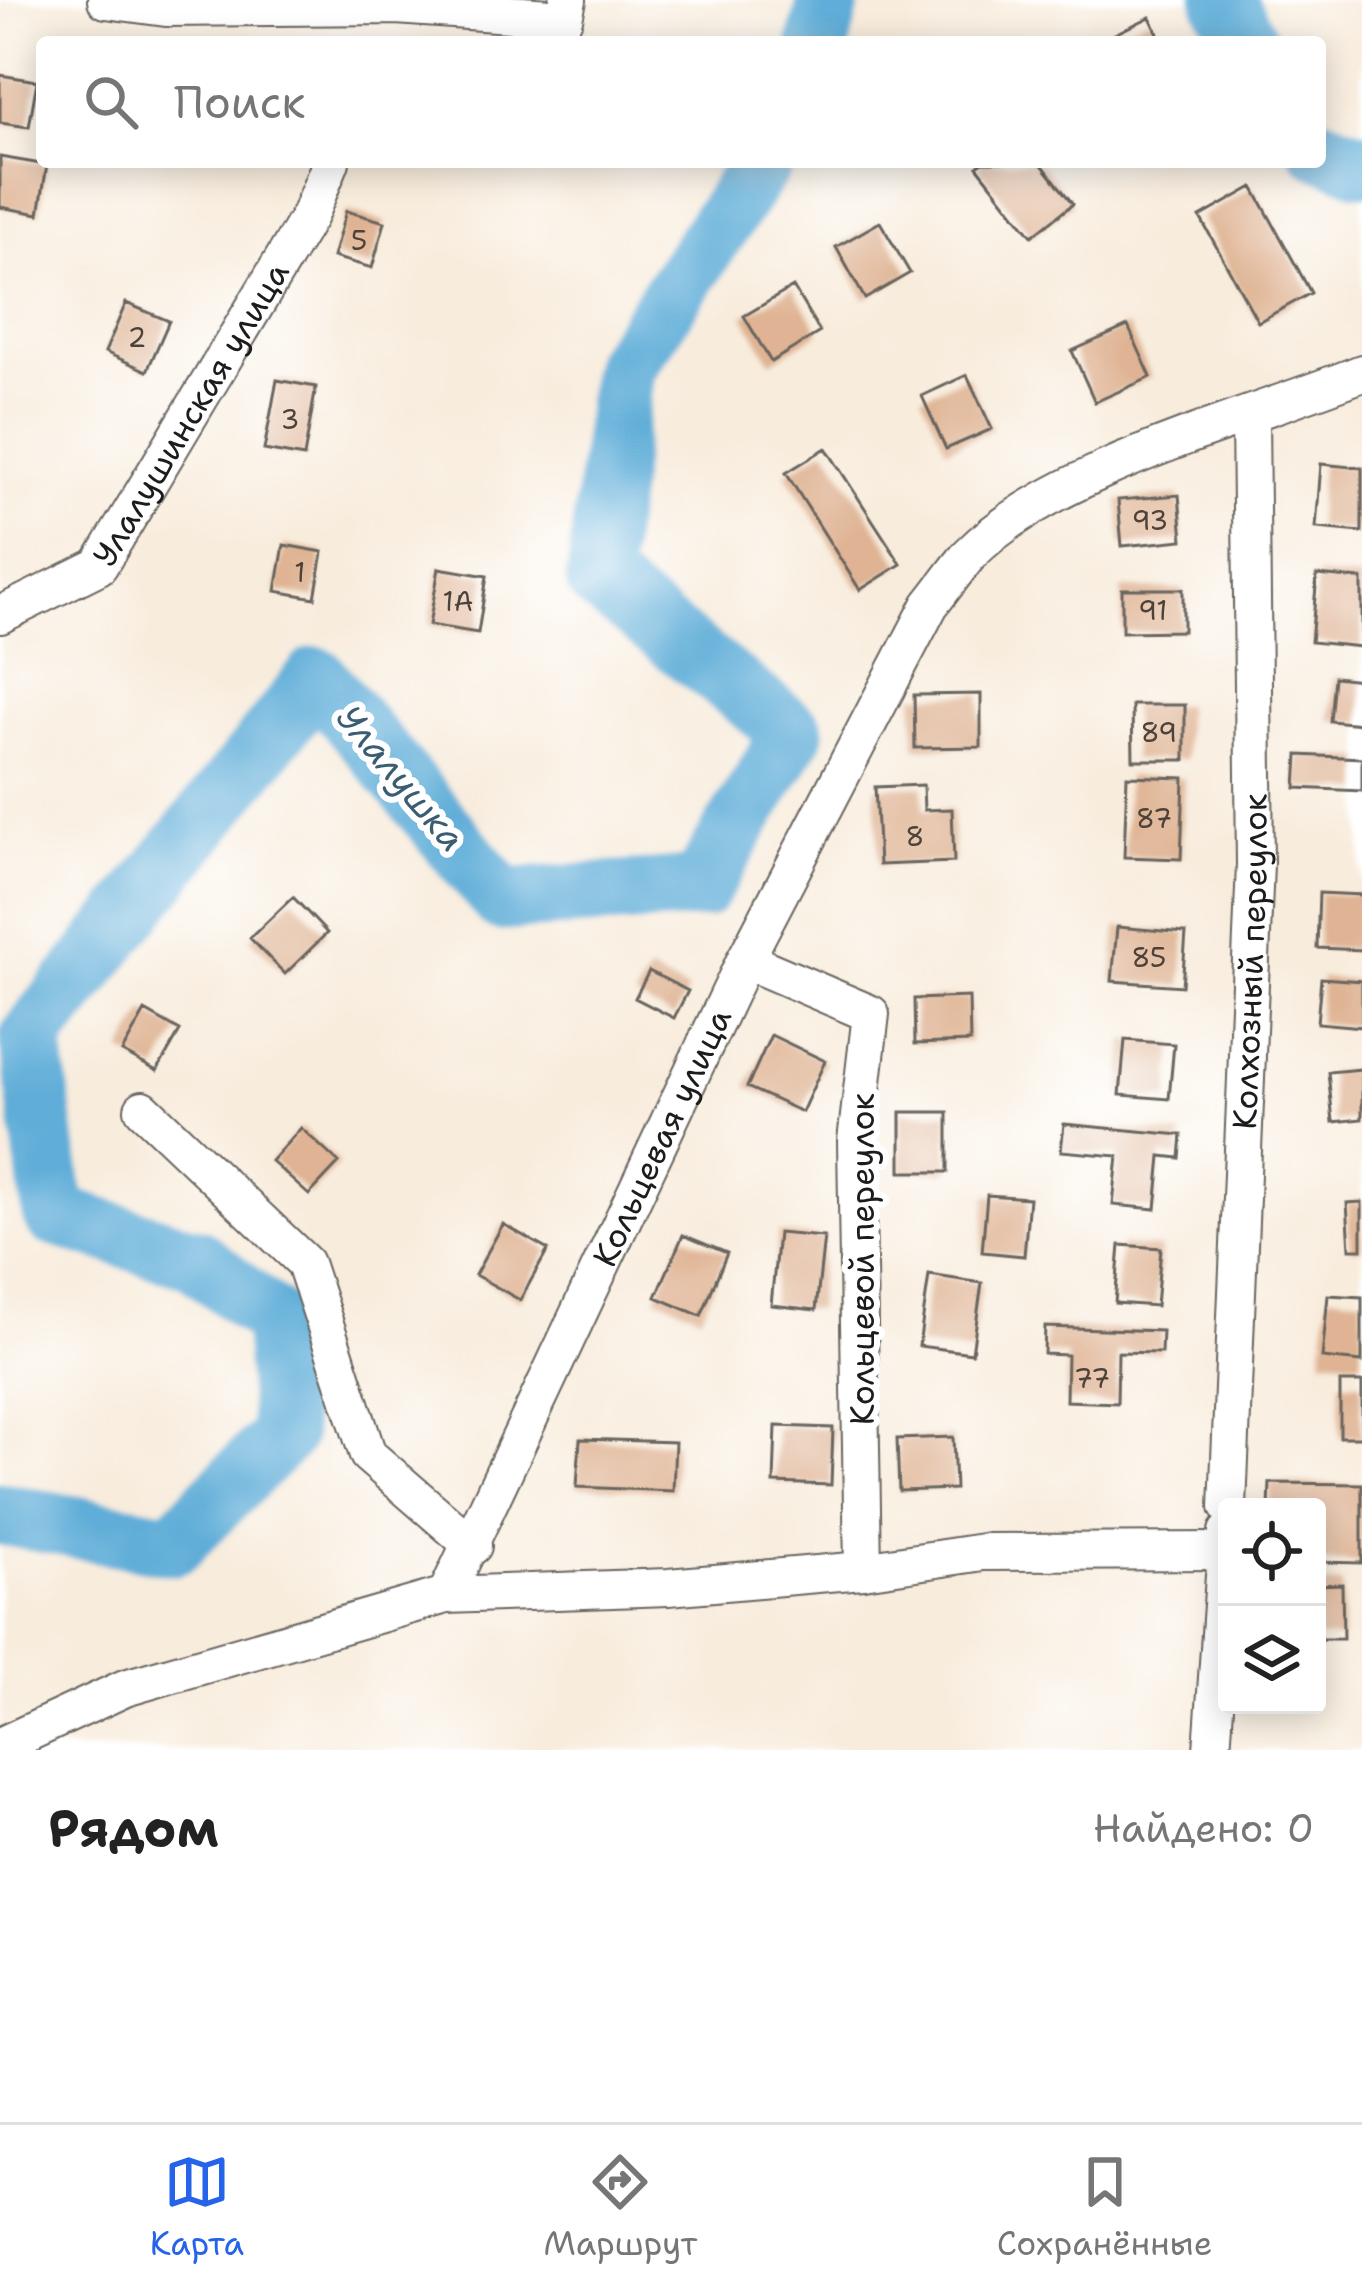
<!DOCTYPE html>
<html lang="ru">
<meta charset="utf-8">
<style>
:root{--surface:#fff;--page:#f2f2f2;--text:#222;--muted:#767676;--line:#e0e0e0;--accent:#2563eb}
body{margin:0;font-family:"Shantell Sans",sans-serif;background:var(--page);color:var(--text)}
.controls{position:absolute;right:36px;bottom:36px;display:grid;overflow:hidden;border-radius:12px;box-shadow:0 6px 30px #0003}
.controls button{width:108px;height:108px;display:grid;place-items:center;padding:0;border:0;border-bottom:3px solid var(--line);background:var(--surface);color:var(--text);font:60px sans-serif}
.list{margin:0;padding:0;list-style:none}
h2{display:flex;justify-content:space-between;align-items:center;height:156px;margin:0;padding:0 48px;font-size:51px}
h2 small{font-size:39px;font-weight:400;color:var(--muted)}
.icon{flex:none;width:66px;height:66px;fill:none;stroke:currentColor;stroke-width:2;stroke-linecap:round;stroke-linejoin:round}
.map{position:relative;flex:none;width:1362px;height:1750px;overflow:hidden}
.search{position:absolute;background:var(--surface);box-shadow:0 6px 30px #0003;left:36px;right:36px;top:36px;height:132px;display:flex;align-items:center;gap:30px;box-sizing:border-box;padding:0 42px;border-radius:12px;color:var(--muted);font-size:45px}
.sheet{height:372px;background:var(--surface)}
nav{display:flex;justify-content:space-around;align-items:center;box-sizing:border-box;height:168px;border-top:3px solid var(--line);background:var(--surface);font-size:33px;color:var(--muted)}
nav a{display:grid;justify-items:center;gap:6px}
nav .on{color:var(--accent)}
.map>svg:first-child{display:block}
</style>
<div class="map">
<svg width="1362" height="1750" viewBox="0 0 1362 1750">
<rect width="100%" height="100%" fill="#fff"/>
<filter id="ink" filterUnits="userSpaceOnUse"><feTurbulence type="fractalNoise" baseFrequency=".00833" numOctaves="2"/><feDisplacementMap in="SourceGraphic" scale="24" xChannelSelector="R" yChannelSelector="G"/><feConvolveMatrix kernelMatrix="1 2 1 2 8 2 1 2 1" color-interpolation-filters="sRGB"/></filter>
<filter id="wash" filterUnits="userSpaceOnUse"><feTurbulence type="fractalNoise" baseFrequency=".004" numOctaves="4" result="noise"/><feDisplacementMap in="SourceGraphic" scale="48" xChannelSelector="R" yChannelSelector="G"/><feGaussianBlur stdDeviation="2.7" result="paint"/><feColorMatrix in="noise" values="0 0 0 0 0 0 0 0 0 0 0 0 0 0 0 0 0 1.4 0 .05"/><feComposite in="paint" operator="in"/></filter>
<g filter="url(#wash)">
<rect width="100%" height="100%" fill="#f8ecdc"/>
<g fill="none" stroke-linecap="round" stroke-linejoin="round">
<path stroke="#5eadd8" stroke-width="63" d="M 1224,0 L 1247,42
M 819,42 L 829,0
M 1320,148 L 1362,164
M 0,1514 L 173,1544 L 283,1435 L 274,1321 L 196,1259 L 54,1215 L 31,1038 L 317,678 L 502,900 L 700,888 L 793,732 L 597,580 L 623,367 L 762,162"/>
</g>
<g id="blocks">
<path fill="#dfb393" d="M 1150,17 L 1162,42 L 1098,42 Z
M 0,75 L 37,81 L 29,127 L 0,123 Z
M 0,157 L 47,165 L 39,214 L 0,207 Z
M 983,162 L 1040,162 L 1073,204 L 1032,236 L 977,166 Z
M 1253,187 L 1311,293 L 1258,322 L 1200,217 Z
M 346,211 L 385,222 L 372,268 L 333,257 Z
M 880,222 L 910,273 L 865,299 L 836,247 Z
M 793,287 L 820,332 L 771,362 L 744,316 Z
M 126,303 L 169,321 L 147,371 L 105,352 Z
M 1128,326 L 1151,377 L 1095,402 L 1072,351 Z
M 967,375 L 992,429 L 946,449 L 922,396 Z
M 277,380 L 316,387 L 304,457 L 264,450 Z
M 826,448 L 901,564 L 860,590 L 786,473 Z
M 1321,464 L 1362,468 L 1362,532 L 1316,528 Z
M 1179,495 L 1183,540 L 1122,546 L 1118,500 Z
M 284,545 L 323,552 L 315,598 L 276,591 Z
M 439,568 L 487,576 L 478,633 L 429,625 Z
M 1317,575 L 1362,579 L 1362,647 L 1311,642 Z
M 1122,589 L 1183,589 L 1183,631 L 1122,632 Z
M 1334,677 L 1362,680 L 1362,724 L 1330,721 Z
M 981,694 L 981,747 L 915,748 L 914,695 Z
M 1132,705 L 1185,705 L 1185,760 L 1133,760 Z
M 1298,755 L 1362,758 L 1362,791 L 1296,788 Z
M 1127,776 L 1184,778 L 1181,859 L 1124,857 Z
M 923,785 L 924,810 L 952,809 L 954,862 L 879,865 L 875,787 Z
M 1319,893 L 1362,895 L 1362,950 L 1317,948 Z
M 293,897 L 327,933 L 285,974 L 250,938 Z
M 1117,927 L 1186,933 L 1182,986 L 1112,981 Z
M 649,971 L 688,991 L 674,1018 L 635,998 Z
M 1321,978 L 1362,981 L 1362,1027 L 1317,1023 Z
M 969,997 L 970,1042 L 915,1044 L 914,999 Z
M 145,1011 L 180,1031 L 157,1071 L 122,1052 Z
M 771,1035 L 825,1061 L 802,1112 L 747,1087 Z
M 1125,1040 L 1174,1044 L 1169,1099 L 1120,1095 Z
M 1362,1069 L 1362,1119 L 1333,1122 L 1328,1072 Z
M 901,1112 L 948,1112 L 948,1172 L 901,1172 Z
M 1064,1124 L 1182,1135 L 1180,1158 L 1161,1156 L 1156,1209 L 1113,1205 L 1118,1156 L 1061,1151 Z
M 301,1128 L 339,1163 L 309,1195 L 271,1161 Z
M 987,1195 L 1029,1198 L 1024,1256 L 982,1252 Z
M 1362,1202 L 1362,1249 L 1350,1249 L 1347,1203 Z
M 503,1224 L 548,1250 L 520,1300 L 475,1275 Z
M 778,1233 L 824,1237 L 816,1310 L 771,1305 Z
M 683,1235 L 727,1253 L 701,1316 L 656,1297 Z
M 1120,1245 L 1161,1248 L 1156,1306 L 1115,1303 Z
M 929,1275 L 982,1283 L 972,1353 L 919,1346 Z
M 1328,1295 L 1362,1297 L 1362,1362 L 1322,1358 Z
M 1045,1327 L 1162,1331 L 1161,1353 L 1118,1352 L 1117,1403 L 1066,1401 L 1067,1355 L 1044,1354 Z
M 1340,1382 L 1362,1382 L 1362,1437 L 1340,1437 Z
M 776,1426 L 833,1428 L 831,1485 L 774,1483 Z
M 953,1437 L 955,1489 L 899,1491 L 897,1439 Z
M 580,1439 L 675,1442 L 673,1491 L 577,1487 Z
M 1270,1483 L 1362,1484 L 1362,1563 L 1317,1562 L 1317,1507 L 1269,1507 Z
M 1342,1584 L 1343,1639 L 1317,1639 L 1317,1585 Z"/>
</g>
</g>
<g filter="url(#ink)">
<use href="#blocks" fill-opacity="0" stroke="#69655f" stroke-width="3"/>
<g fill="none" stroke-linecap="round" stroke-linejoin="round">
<g stroke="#69655f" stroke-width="40">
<g id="minor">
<path d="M 106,0 L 166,8 L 396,6 L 564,18 L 568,0"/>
<path id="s1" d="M 0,615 L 99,566 L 309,216 L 331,162"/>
<path d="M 745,960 L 871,1014 L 856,1141 L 863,1570"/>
<path d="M 143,1109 L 305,1263 L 368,1455 L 473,1546"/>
<path id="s2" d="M 1228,1507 L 1255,864 L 1250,418"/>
<path d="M 446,1595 L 668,1587 L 863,1570 L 983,1552 L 1226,1551"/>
<path id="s3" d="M 0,1746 L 125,1688 L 446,1595 L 745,960 L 930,605 C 943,589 956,570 970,554 C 1055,468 1247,419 1362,373"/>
<path d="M 1212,1750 L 1227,1532"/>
</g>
</g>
<use href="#minor" stroke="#fff" stroke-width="36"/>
</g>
</g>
<g text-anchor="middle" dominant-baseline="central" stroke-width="12" stroke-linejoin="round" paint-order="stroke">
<g font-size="27" fill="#4d423a">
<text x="359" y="240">5</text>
<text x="137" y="337">2</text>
<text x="290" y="419">3</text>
<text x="1150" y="520">93</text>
<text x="300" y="572">1</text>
<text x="458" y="601">1А</text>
<text x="1153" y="610">91</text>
<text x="1159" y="732">89</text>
<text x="1154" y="818">87</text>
<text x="915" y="836">8</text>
<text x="1149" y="957">85</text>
<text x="1092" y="1378">77</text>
</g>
<g font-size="33" fill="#1c1c1c" stroke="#fff">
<text stroke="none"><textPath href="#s1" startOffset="288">Улалушинская улица</textPath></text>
<text stroke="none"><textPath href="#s2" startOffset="546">Колхозный переулок</textPath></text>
<text stroke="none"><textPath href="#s3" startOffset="978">Кольцевая улица</textPath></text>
<text transform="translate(862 1259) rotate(-90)">Кольцевой переулок</text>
</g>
<g font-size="36" font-style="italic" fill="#3a5d71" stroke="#fff">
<text transform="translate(401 778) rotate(50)">Улалушка</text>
</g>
</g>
</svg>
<div class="controls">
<button><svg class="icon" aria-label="locate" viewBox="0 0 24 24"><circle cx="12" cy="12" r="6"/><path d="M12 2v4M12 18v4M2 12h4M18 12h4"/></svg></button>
<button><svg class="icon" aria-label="layers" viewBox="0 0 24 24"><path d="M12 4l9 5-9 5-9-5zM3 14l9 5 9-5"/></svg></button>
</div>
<div class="search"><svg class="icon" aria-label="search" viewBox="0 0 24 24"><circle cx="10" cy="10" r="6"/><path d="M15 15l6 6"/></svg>Поиск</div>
</div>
<section class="sheet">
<h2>Рядом<small>Найдено: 0</small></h2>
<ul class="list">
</ul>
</section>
<nav>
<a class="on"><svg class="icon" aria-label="map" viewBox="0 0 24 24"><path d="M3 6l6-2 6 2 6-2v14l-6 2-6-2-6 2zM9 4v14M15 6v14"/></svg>Карта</a>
<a><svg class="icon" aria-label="directions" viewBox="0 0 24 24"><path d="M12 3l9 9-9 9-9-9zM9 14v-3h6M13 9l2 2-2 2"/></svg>Маршрут</a>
<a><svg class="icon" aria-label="saved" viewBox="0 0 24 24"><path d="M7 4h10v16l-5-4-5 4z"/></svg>Сохранённые</a>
</nav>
